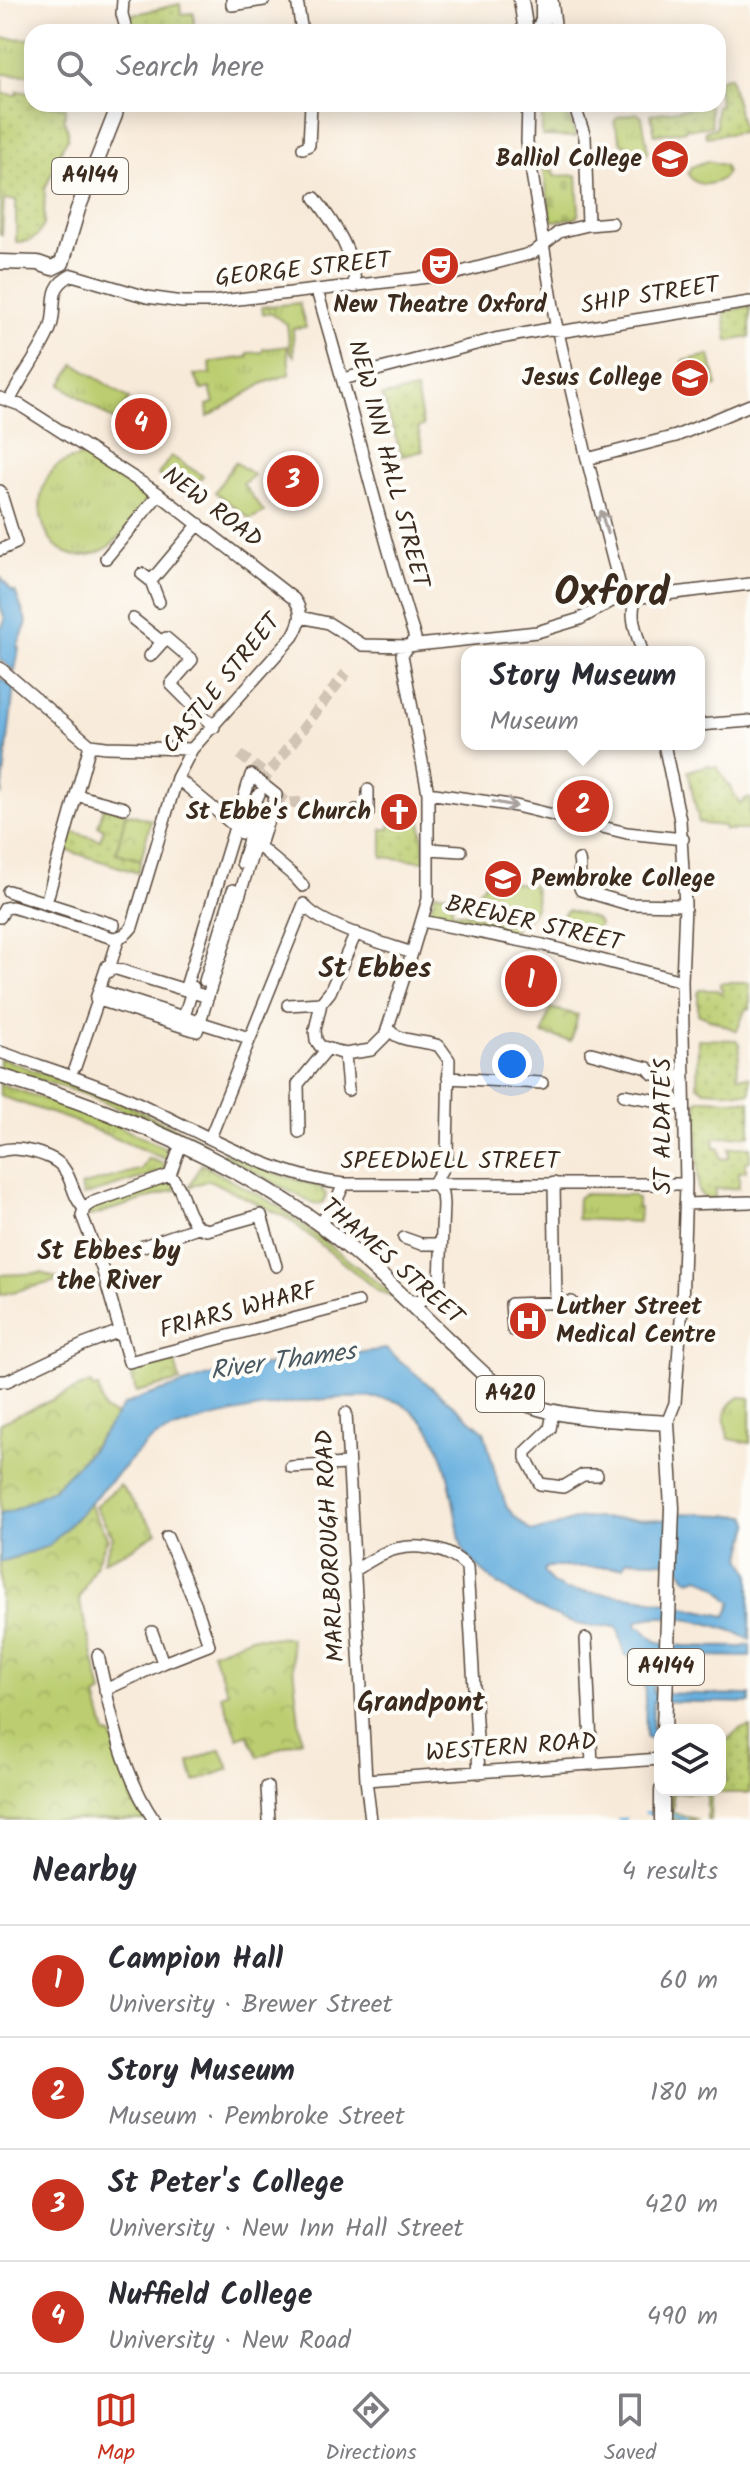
<!DOCTYPE html>
<meta charset="utf-8">
<style>
:root{--surface:#fff;--page:#f7f7f7;--text:#2b2b33;--muted:#7c7c81;--line:#e1e1e2;--accent:#c8321e}
body{margin:0;font-family:Kalam,sans-serif;background:var(--page);color:var(--text)}
.controls{position:absolute;right:24px;bottom:24px;display:grid;overflow:hidden;border-radius:16px;box-shadow:0 4px 20px #0003}
.controls button{width:72px;height:72px;display:grid;place-items:center;padding:0;border:0;border-bottom:2px solid var(--line);background:var(--surface);color:var(--text);font:40px sans-serif}
.you{position:absolute;left:512px;top:1064px;width:28px;height:28px;margin:-20px;border:6px solid #fff;border-radius:50%;background:#1a73e8;box-shadow:0 0 0 12px #1a73e833}
.badge{display:grid;place-items:center;width:52px;height:52px;border-radius:50%;background:var(--accent);color:#fff;font-size:26px;font-weight:700}
.pin{position:absolute;translate:-50% -50%;border:4px solid #fff;box-shadow:0 2px 8px #0006}
.popup{position:absolute;left:461px;top:646px;width:244px;height:104px;box-sizing:border-box;display:grid;place-content:center;border-radius:16px;background:var(--surface);filter:drop-shadow(0 2px 6px #0005);font-size:26px;white-space:nowrap;color:var(--muted)}
.popup b{font-size:30px;color:var(--text)}
.popup::after{content:'';position:absolute;left:50%;top:100%;margin-left:-16px;border:16px solid transparent;border-top-color:var(--surface)}
.list{margin:0;padding:0;list-style:none}
h2{display:flex;justify-content:space-between;align-items:center;height:104px;margin:0;padding:0 32px;font-size:34px}
h2 small{font-size:26px;font-weight:400;color:var(--muted)}
.list li{display:grid;grid-template-columns:52px 1fr auto;gap:24px;align-items:center;box-sizing:border-box;height:112px;padding:0 32px;border-top:2px solid var(--line)}
.list b{display:block;font-size:30px;white-space:nowrap}
.list p{margin:0;font-size:26px;white-space:nowrap;color:var(--muted)}
.list em{font-size:26px;font-style:normal;color:var(--muted)}
.icon{flex:none;width:44px;height:44px;fill:none;stroke:currentColor;stroke-width:2;stroke-linecap:round;stroke-linejoin:round}
.map{position:relative;flex:none;width:750px;height:1820px;overflow:hidden}
.search{position:absolute;background:var(--surface);box-shadow:0 4px 20px #0003;left:24px;right:24px;top:24px;height:88px;display:flex;align-items:center;gap:20px;box-sizing:border-box;padding:0 28px;border-radius:24px;color:var(--muted);font-size:30px}
.sheet{height:552px;background:var(--surface)}
nav{display:flex;justify-content:space-around;align-items:center;box-sizing:border-box;height:112px;border-top:2px solid var(--line);background:var(--surface);font-size:22px;color:var(--muted)}
nav a{display:grid;justify-items:center;gap:4px}
nav .on{color:var(--accent)}
.map>svg:first-child{display:block}
</style>
<div class="map">
<svg width="750" height="1820" viewBox="0 0 750 1820">
<defs>
<pattern id="grass-tufts" width="24" height="20" patternUnits="userSpaceOnUse" patternTransform="scale(2)"><rect width="24" height="20" fill="#bbcd70"/><path d="M3 7l-1-3M5 7V3M7 7l1-3M15 17l-1-3M17 17v-4M19 17l1-3" fill="none" stroke="#a2b061"/></pattern>
<pattern id="cemetery-stones" width="16" height="16" patternUnits="userSpaceOnUse" patternTransform="scale(2)"><rect width="16" height="16" fill="#bbcd70"/><path d="M2 7V4a2 2 0 0 1 4 0v3zM10 15v-3a2 2 0 0 1 4 0v3z" fill="#a2b061"/></pattern>
<pattern id="park-crowns" width="20" height="18" patternUnits="userSpaceOnUse" patternTransform="scale(2)"><rect width="20" height="18" fill="#bbcd70"/><path d="M2 6a3 3 0 1 1 6 0M12 15a3 3 0 1 1 6 0" fill="none" stroke="#a2b061"/></pattern>
<pattern id="garden-dots" width="8" height="8" patternUnits="userSpaceOnUse" patternTransform="scale(2)"><rect width="8" height="8" fill="#bbcd70"/><path d="M2 2h.1M6 6h.1" fill="none" stroke="#a2b061" stroke-width="1.8" stroke-linecap="round"/></pattern>
</defs>
<rect width="100%" height="100%" fill="#fdfcf7"/>
<filter id="ink" filterUnits="userSpaceOnUse"><feTurbulence type="fractalNoise" baseFrequency=".0125" numOctaves="2"/><feDisplacementMap in="SourceGraphic" scale="16" xChannelSelector="R" yChannelSelector="G"/><feConvolveMatrix kernelMatrix="1 2 1 2 8 2 1 2 1" color-interpolation-filters="sRGB"/></filter>
<filter id="wash" filterUnits="userSpaceOnUse"><feTurbulence type="fractalNoise" baseFrequency=".006" numOctaves="4" result="noise"/><feDisplacementMap in="SourceGraphic" scale="32" xChannelSelector="R" yChannelSelector="G"/><feGaussianBlur stdDeviation="1.8" result="paint"/><feColorMatrix in="noise" values="0 0 0 0 0 0 0 0 0 0 0 0 0 0 0 0 0 1.4 0 .05"/><feComposite in="paint" operator="in"/></filter>
<g filter="url(#wash)">
<rect width="100%" height="100%" fill="#f8ead9"/>
<path fill="url(#grass-tufts)" stroke="#7b7c47" stroke-width="2" d="M 0,38 L 32,39 L 32,75 L 0,74 Z
M 637,113 L 642,117 L 648,151 L 646,155 L 621,143 L 614,122 L 618,117 Z
M 707,161 L 724,165 L 727,172 L 723,178 C 712,186 694,188 688,173 L 691,167 Z
M 299,303 L 306,327 L 293,328 L 294,356 L 290,351 L 287,324 L 270,313 L 263,314 L 262,307 Z
M 287,346 L 290,374 L 264,383 L 208,417 L 207,405 L 214,403 L 210,388 L 202,390 L 194,375 L 211,374 L 210,362 L 248,357 L 248,353 L 263,352 L 263,349 Z
M 710,355 L 717,386 L 691,392 L 683,361 Z
M 75,364 L 129,399 L 115,421 L 61,385 Z
M 88,455 L 150,496 C 137,514 122,542 101,551 C 48,576 22,500 55,468 C 64,459 78,458 88,455 Z
M 171,456 L 203,476 L 189,497 L 158,475 Z
M 235,462 L 254,475 L 243,484 L 264,512 L 250,519 L 215,492 Z
M 489,880 L 533,885 C 540,898 536,912 525,920 C 503,916 452,912 489,880 Z
M 568,910 L 596,919 L 599,924 L 596,935 L 592,936 L 564,930 L 562,926 L 564,913 Z
M 0,1058 L 121,1102 L 206,1143 L 205,1146 L 87,1095 L 0,1067 Z
M 0,1084 L 105,1120 L 165,1148 L 168,1160 L 71,1120 L 0,1096 Z
M 223,1152 L 268,1171 L 320,1187 L 326,1194 C 326,1201 321,1206 314,1204 L 222,1155 Z
M 148,1158 L 166,1165 L 161,1172 L 83,1196 L 81,1186 L 142,1169 Z
M 201,1164 L 277,1205 L 396,1297 L 378,1291 L 289,1219 L 209,1180 L 189,1187 Z
M 164,1183 L 173,1184 L 178,1189 L 88,1217 L 90,1210 L 95,1205 Z
M 583,1194 L 632,1195 L 637,1199 L 637,1208 L 640,1208 L 639,1222 L 577,1219 L 578,1198 Z
M 740,1397 L 750,1398 L 750,1443 L 729,1439 C 723,1421 721,1406 740,1397 Z
M 120,1485 L 157,1532 L 131,1549 L 103,1561 L 113,1537 L 95,1506 Z"/>
<path fill="url(#cemetery-stones)" stroke="#7b7c47" stroke-width="2" d="M 542,104 L 565,104 L 576,137 L 542,136 Z
M 543,166 L 548,166 L 548,170 L 553,170 L 554,176 L 577,175 L 579,213 L 576,218 L 555,221 L 551,219 Z"/>
<path fill="url(#park-crowns)" stroke="#7b7c47" stroke-width="2" d="M 126,813 L 151,820 L 141,860 L 116,853 Z
M 550,1008 L 578,1015 L 571,1041 L 543,1034 Z
M 42,1273 L 61,1280 L 0,1295 L 0,1275 Z
M 173,1356 L 180,1381 L 136,1392 L 130,1368 Z
M 90,1383 L 93,1388 L 98,1387 L 104,1410 L 117,1416 C 86,1453 53,1507 0,1513 L 0,1423 Z
M 89,1504 L 108,1538 L 79,1599 L 102,1693 L 96,1697 L 106,1734 L 112,1735 L 131,1792 L 149,1820 L 0,1820 L 0,1562 L 49,1546 Z
M 251,1637 L 290,1638 L 301,1740 L 258,1757 L 248,1734 L 238,1738 L 221,1695 L 228,1692 L 212,1652 Z
M 221,1749 L 229,1769 L 195,1782 L 189,1762 Z"/>
<path fill="url(#garden-dots)" stroke="#7b7c47" stroke-width="2" d="M 180,4 L 181,14 L 194,13 L 194,32 L 139,32 L 127,16 Z
M 730,76 L 743,132 L 706,137 L 705,131 L 716,128 L 716,106 L 720,105 L 718,80 Z
M 3,79 L 3,94 L 17,95 L 18,91 L 32,93 L 32,104 L 66,107 L 64,120 L 68,130 L 68,138 L 63,146 L 45,189 L 44,225 L 37,236 L 29,241 L 16,242 L 16,200 L 4,200 L 2,235 L 0,235 L 0,80 Z
M 709,105 L 712,126 L 691,129 L 687,127 L 686,130 L 655,135 L 651,114 Z
M 750,306 L 750,337 L 728,341 L 724,312 Z
M 416,390 L 423,426 L 418,428 L 423,451 L 402,456 L 382,396 Z
M 709,765 L 710,767 L 717,767 L 740,803 L 744,802 L 744,799 L 750,798 L 750,830 L 724,830 L 724,826 L 704,824 L 703,822 L 699,823 L 688,771 Z
M 104,807 L 126,813 L 116,853 L 141,860 L 138,873 L 66,850 L 71,831 L 100,840 L 104,829 L 98,826 Z
M 415,819 L 421,819 L 425,861 L 382,857 L 382,829 L 390,829 L 390,824 L 414,825 Z
M 435,893 L 452,894 L 452,912 L 471,914 L 515,924 L 513,936 L 428,918 Z
M 720,983 L 750,983 L 750,1009 L 746,1008 L 737,1031 L 698,1014 L 698,993 L 700,990 L 717,990 L 721,993 L 723,989 L 720,987 Z
M 698,1039 L 737,1040 L 740,1045 L 737,1076 L 750,1077 L 750,1093 L 705,1090 L 697,1086 Z
M 704,1099 L 750,1101 L 750,1135 L 714,1138 L 715,1148 L 719,1148 L 721,1159 L 729,1158 L 729,1148 L 750,1147 L 750,1161 L 745,1162 L 746,1171 L 739,1172 L 739,1188 L 715,1189 L 715,1198 L 704,1198 L 698,1191 L 697,1101 Z
M 750,1727 L 750,1793 L 711,1793 L 710,1820 L 707,1820 L 707,1793 L 673,1793 L 673,1812 L 698,1820 L 671,1820 L 670,1790 L 720,1790 L 720,1781 L 727,1781 L 725,1750 L 720,1751 L 720,1743 L 725,1742 L 739,1729 Z"/>
<path fill="#66afde" stroke="#506c7e" stroke-width="2" fill-rule="evenodd" d="M 0,576 L 12,591 L 15,591 L 27,623 L 17,647 L 19,648 L 15,671 L 0,660 L 0,630 L 5,620 L 0,605 Z
M 0,678 L 14,687 L 2,794 L 0,792 Z
M 386,1349 L 484,1431 L 496,1476 L 506,1505 L 513,1515 L 531,1531 C 550,1531 565,1521 583,1518 L 678,1520 L 679,1513 L 747,1516 L 750,1523 L 742,1557 L 750,1573 L 750,1640 C 728,1625 660,1609 636,1622 L 637,1627 L 642,1627 C 646,1632 650,1638 656,1641 C 673,1649 720,1646 742,1647 L 750,1645 L 750,1657 L 655,1655 L 653,1693 L 747,1695 L 750,1695 L 750,1703 L 653,1701 L 652,1735 L 660,1736 L 660,1742 L 646,1737 L 644,1669 L 638,1661 L 625,1655 L 618,1628 C 607,1624 594,1628 582,1625 C 543,1615 489,1585 464,1551 C 459,1543 459,1532 457,1522 C 451,1491 447,1456 429,1429 C 421,1418 406,1403 391,1400 C 348,1389 190,1415 153,1439 C 148,1442 143,1447 139,1451 L 49,1546 L 0,1562 L 0,1513 L 12,1511 L 55,1488 L 91,1450 L 124,1405 L 143,1397 L 228,1370 ZM 627,1560 L 677,1562 L 685,1577 L 690,1580 L 700,1577 L 717,1588 L 732,1603 L 726,1616 L 642,1598 L 566,1590 L 552,1583 L 543,1571 L 547,1567 L 623,1567 Z"/>
<g fill="none" stroke-linecap="round" stroke-linejoin="round">
<path stroke="#66afde" stroke-width="3" d="M 646,1813 L 653,1813
M 671,1815 L 687,1820
M 619,1820 L 625,1819"/>
</g>
</g>
<g filter="url(#ink)">
<g fill="none" stroke-linecap="round" stroke-linejoin="round">
<path stroke="#d2c4b4" stroke-width="11" stroke-dasharray="11 5.5" stroke-linecap="butt" d="M 240,755 L 266,775
M 261,783 L 346,673
M 276,795 L 288,803 L 304,802"/>
<g stroke="#57473a" stroke-width="14">
<path id="minor" d="M 123,0 L 122,14 L 127,32
M 232,0 L 232,5 L 264,0
M 297,0 L 302,32
M 552,0 L 556,32
M 528,104 L 527,142 L 555,319 L 587,459 L 623,598
M 574,104 L 585,137 L 588,225
M 303,148 L 309,145 L 311,104
M 315,198 C 334,223 355,254 355,287
M 317,291 C 352,406 378,524 415,638 L 402,655 L 428,793 L 428,899 L 412,953 L 385,1036 L 371,1050 L 345,1054 L 320,1046 L 316,1040 L 315,1030 L 321,1003 L 330,992 L 356,933
M 343,379 L 495,339 L 549,329 L 565,331 L 750,302
M 0,398 L 20,405 L 159,494 L 294,599 C 304,612 301,622 293,636 L 192,749 L 177,778 L 132,927 C 126,935 122,937 113,938 L 12,907 L 5,908 L 0,917
M 10,400 C 21,376 40,354 50,329 C 59,307 45,288 72,275 L 147,297 L 183,302 L 212,302 L 454,274 L 533,253 L 559,232 L 588,225 L 612,223
M 587,459 L 676,436 L 750,405
M 0,491 L 16,543 L 0,550
M 106,558 L 159,494
M 142,574 L 151,581 L 159,602
M 151,581 L 199,524
M 635,601 L 641,597 L 750,584
M 635,601 C 629,617 638,636 642,652
M 301,617 L 328,623 L 363,645 L 408,646 L 537,632 L 580,619 L 612,601 L 623,598
M 133,619 L 162,642
M 150,656 L 166,638 L 192,660 L 171,684 L 214,727
M 0,668 L 90,745 L 106,747 L 192,749
M 699,725 L 750,721
M 664,744 L 680,820 L 685,905 L 682,981 L 686,1184 L 682,1306 L 675,1403 L 667,1423
M 177,778 L 232,824
M 428,793 L 516,806 L 627,833 L 683,839
M 76,795 L 124,808
M 356,810 L 356,813 L 368,813 L 368,790
M 241,833 L 259,794
M 262,849 L 295,877 L 303,886
M 429,849 L 461,851
M 579,860 C 582,870 576,881 581,890 L 628,904 L 685,905
M 242,863 L 249,839 L 264,812 L 266,813
M 8,891 L 114,925
M 46,903 L 90,745
M 304,904 C 315,924 389,945 412,953
M 422,921 L 543,945 L 682,981
M 108,972 L 119,937
M 205,981 L 233,890
M 185,990 L 251,775 L 276,795 L 261,842 L 237,823
M 101,991 L 249,1038
M 208,997 L 107,966 L 96,999 L 197,1031 L 253,852 L 261,842
M 288,1005 L 321,1003
M 184,1017 L 193,987
M 388,1028 C 397,1043 424,1040 439,1046 L 449,1060 L 447,1153 L 446,1162 L 434,1183
M 0,1052 C 42,1067 87,1080 127,1098 C 198,1130 266,1175 344,1184 L 686,1184
M 591,1053 L 648,1068 L 653,1074 L 684,1077
M 345,1054 L 348,1090
M 75,1067 L 100,995
M 448,1078 L 542,1083
M 624,1095 L 684,1105
M 299,1132 L 298,1084 L 327,1049
M 210,1138 L 304,904
M 0,1151 C 16,1145 54,1154 64,1169 C 73,1181 73,1198 84,1208 L 82,1216 L 84,1221 L 102,1268 L 129,1362 L 358,1302
M 170,1175 C 186,1192 182,1210 198,1227
M 170,1175 L 181,1144
M 554,1183 L 556,1303
M 685,1204 L 750,1202
M 84,1208 L 91,1203 L 170,1175
M 320,1224 L 335,1204 L 344,1184
M 404,1238 L 421,1244 L 441,1244
M 135,1249 L 198,1227 L 207,1230 L 261,1215 L 276,1266
M 406,1301 L 418,1301 L 433,1296 L 440,1282 L 443,1204 L 442,1193 L 434,1183
M 513,1330 L 511,1304 L 572,1302
M 0,1381 L 7,1381 L 83,1345 L 120,1331
M 553,1412 L 550,1429 L 526,1452 L 526,1458 L 540,1484 L 563,1487 L 583,1475 L 597,1475
M 346,1413 L 366,1780 L 371,1820
M 291,1467 L 347,1464
M 354,1571 C 363,1565 373,1559 382,1554 C 409,1541 447,1546 467,1567 L 479,1773
M 152,1632 L 163,1663
M 586,1639 L 592,1765
M 98,1655 C 110,1711 122,1773 154,1820
M 105,1690 L 163,1663 L 209,1645 L 195,1603 L 167,1537
M 366,1780 L 660,1759
M 267,1787 L 269,1820"/>
</g>
<g stroke="#57473a" stroke-width="17">
<path id="major" d="M 521,0 L 526,32
M 538,32 L 543,19 L 543,0
M 0,262 L 38,263 L 52,268 L 62,263 L 78,209 L 115,115 L 117,104
M 0,1076 C 108,1108 214,1151 308,1216 C 359,1251 404,1298 449,1341 C 473,1363 498,1392 529,1405 C 567,1419 626,1420 667,1423 L 672,1508 L 664,1730
M 662,1820 L 662,1790"/>
</g>
<use href="#minor" stroke="#fff" stroke-width="11"/>
<use href="#major" stroke="#fff" stroke-width="14"/>
</g>
<defs><path id="oneway-shaft" d="M-6 0H5M1.5-3L5.5 0L1.5 3" fill="none" stroke-width="1.6" stroke-linecap="round" stroke-linejoin="round" transform="scale(2)"/></defs>
<g stroke="#a79f9a">
<use href="#oneway-shaft" transform="translate(604 522) rotate(-105)"/>
<use href="#oneway-shaft" transform="translate(505 804) rotate(11)"/>
</g>
</g>
<defs>
<g id="university-disc" transform="scale(2)"><circle r="9.5" fill="#c8321e" stroke="#fdfcf7"/><path d="M0-5L7-2L0 1L-7-2ZM-4 1L0 2.5L4 1V4Q0 6-4 4Z" fill="#fff"/></g>
<g id="theatre-disc" transform="scale(2)"><circle r="9.5" fill="#c8321e" stroke="#fdfcf7"/><path d="M-5-5.5Q0-4 5-5.5V0Q5 5 0 6Q-5 5-5 0ZM-3.3-2.5H-1v1.5H-3.3ZM1-2.5H3.3v1.5H1ZM-2.8 1Q0 5.5 2.8 1Z" fill="#fff"/></g>
<g id="church-disc" transform="scale(2)"><circle r="9.5" fill="#c8321e" stroke="#fdfcf7"/><path d="M-1.2-6h2.4v3.5h3.3v2.4h-3.3V6h-2.4V-.1h-3.3v-2.4h3.3Z" fill="#fff"/></g>
<g id="hospital-disc" transform="scale(2)"><circle r="9.5" fill="#c8321e" stroke="#fdfcf7"/><path d="M-5-5h3v3.5h4V-5h3V5h-3V1.5h-4V5h-3Z" fill="#fff"/></g>
</defs>
<g fill-rule="evenodd">
<use href="#university-disc" x="670" y="159"/>
<use href="#theatre-disc" x="440" y="266"/>
<use href="#university-disc" x="690" y="378"/>
<use href="#church-disc" x="399" y="812"/>
<use href="#university-disc" x="503" y="879"/>
<use href="#hospital-disc" x="528" y="1321"/>
</g>
<g text-anchor="middle" dominant-baseline="central" stroke-width="8" stroke-linejoin="round" paint-order="stroke">
<g fill="#fdfcf7" stroke="#75695f" stroke-width="2">
<rect x="52" y="158" width="76" height="36" rx="6"/>
<rect x="476" y="1376" width="68" height="36" rx="6"/>
<rect x="628" y="1649" width="76" height="36" rx="6"/>
</g>
<g font-size="22" font-weight="bold" fill="#3b2a1e">
<text x="90" y="176">A4144</text>
<text x="510" y="1394">A420</text>
<text x="666" y="1667">A4144</text>
</g>
<g font-size="24" font-weight="bold" fill="#3b2a1e" stroke="#fdfcf7" text-anchor="end">
<text x="642" y="159">Balliol College</text>
<text x="440" y="305" text-anchor="middle">New Theatre Oxford</text>
<text x="662" y="378">Jesus College</text>
<text x="371" y="812">St Ebbe's Church</text>
<text x="531" y="879" text-anchor="start">Pembroke College</text>
<text x="556" y="1307" text-anchor="start">Luther Street<tspan x="556" dy="28">Medical Centre</tspan></text>
</g>
<g font-size="24" fill="#3b2a1e" stroke="#fdfcf7">
<text transform="translate(303 270) rotate(-6)">GEORGE STREET</text>
<text transform="translate(650 296) rotate(-9)">SHIP STREET</text>
<text transform="translate(388 464) rotate(75)">NEW INN HALL STREET</text>
<text transform="translate(212 508) rotate(37)">NEW ROAD</text>
<text transform="translate(222 684) rotate(-51)">CASTLE STREET</text>
<text transform="translate(534 924) rotate(13)">BREWER STREET</text>
<text transform="translate(663 1126) rotate(-90)">ST ALDATE'S</text>
<text x="450" y="1161">SPEEDWELL STREET</text>
<text transform="translate(392 1262) rotate(41)">THAMES STREET</text>
<text transform="translate(238 1311) rotate(-15)">FRIARS WHARF</text>
<text transform="translate(331 1546) rotate(-93)">MARLBOROUGH ROAD</text>
<text transform="translate(511 1748) rotate(-4)">WESTERN ROAD</text>
</g>
<g font-size="26" font-weight="bold" fill="#3b2a1e" stroke="#fdfcf7">
<text x="109" y="1252">St Ebbes by<tspan x="109" dy="30">the River</tspan></text>
</g>
<g font-size="26" font-style="italic" fill="#4a5961" stroke="#fdfcf7">
<text transform="translate(283 1362) rotate(-8)">River Thames</text>
</g>
<g font-size="28" font-weight="bold" fill="#3b2a1e" stroke="#fdfcf7">
<text x="375" y="969">St Ebbes</text>
<text x="421" y="1703">Grandpont</text>
</g>
<g font-size="40" font-weight="bold" fill="#3b2a1e" stroke="#fdfcf7">
<text x="612" y="594">Oxford</text>
</g>
</g>
</svg>
<div class="controls">
<button><svg class="icon" aria-label="layers" viewBox="0 0 24 24"><path d="M12 4l9 5-9 5-9-5zM3 14l9 5 9-5"/></svg></button>
</div>
<div class="you"></div>
<div class="pin badge" style="left:531px;top:981px">1</div>
<div class="pin badge" style="left:583px;top:806px">2</div>
<div class="popup"><b>Story Museum</b>Museum</div>
<div class="pin badge" style="left:293px;top:481px">3</div>
<div class="pin badge" style="left:141px;top:424px">4</div>
<div class="search"><svg class="icon" aria-label="search" viewBox="0 0 24 24"><circle cx="10" cy="10" r="6"/><path d="M15 15l6 6"/></svg>Search here</div>
</div>
<section class="sheet">
<h2>Nearby<small>4 results</small></h2>
<ul class="list">
<li><span class="badge">1</span><div><b>Campion Hall</b><p>University · Brewer Street</p></div><em>60 m</em></li>
<li><span class="badge">2</span><div><b>Story Museum</b><p>Museum · Pembroke Street</p></div><em>180 m</em></li>
<li><span class="badge">3</span><div><b>St Peter's College</b><p>University · New Inn Hall Street</p></div><em>420 m</em></li>
<li><span class="badge">4</span><div><b>Nuffield College</b><p>University · New Road</p></div><em>490 m</em></li>
</ul>
</section>
<nav>
<a class="on"><svg class="icon" aria-label="map" viewBox="0 0 24 24"><path d="M3 6l6-2 6 2 6-2v14l-6 2-6-2-6 2zM9 4v14M15 6v14"/></svg>Map</a>
<a><svg class="icon" aria-label="directions" viewBox="0 0 24 24"><path d="M12 3l9 9-9 9-9-9zM9 14v-3h6M13 9l2 2-2 2"/></svg>Directions</a>
<a><svg class="icon" aria-label="saved" viewBox="0 0 24 24"><path d="M7 4h10v16l-5-4-5 4z"/></svg>Saved</a>
</nav>
